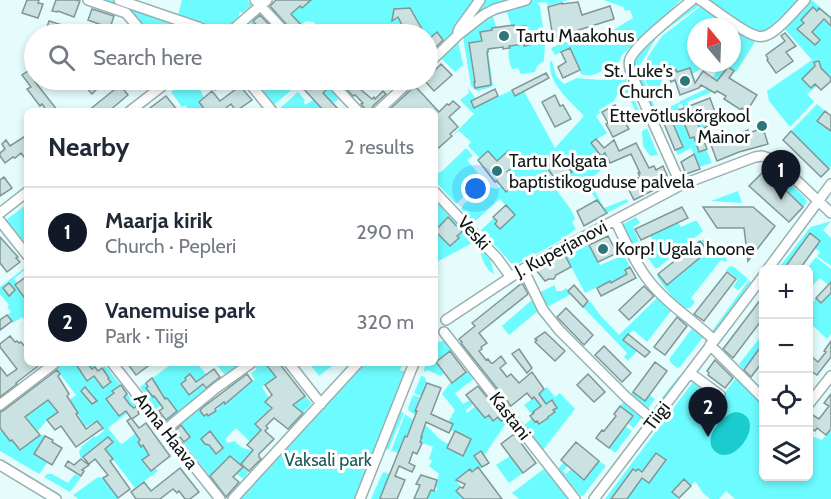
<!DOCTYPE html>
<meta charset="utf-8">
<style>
:root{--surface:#fff;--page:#f6f6f7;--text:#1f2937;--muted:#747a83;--line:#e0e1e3;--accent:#111827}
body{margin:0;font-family:Cabin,sans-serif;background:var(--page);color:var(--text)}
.controls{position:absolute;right:18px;bottom:18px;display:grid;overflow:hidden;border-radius:9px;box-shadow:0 3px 9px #0003}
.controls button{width:54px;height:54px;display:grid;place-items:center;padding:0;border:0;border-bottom:2px solid var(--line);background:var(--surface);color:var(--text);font:30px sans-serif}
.compass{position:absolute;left:687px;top:18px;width:54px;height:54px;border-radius:50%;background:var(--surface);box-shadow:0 3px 9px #0003;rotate:341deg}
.you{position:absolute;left:476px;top:189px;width:21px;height:21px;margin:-15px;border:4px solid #fff;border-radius:50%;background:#1a73e8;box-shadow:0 0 0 9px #1a73e833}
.badge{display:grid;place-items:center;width:39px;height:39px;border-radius:50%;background:var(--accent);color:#fff;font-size:20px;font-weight:700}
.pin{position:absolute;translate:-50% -50px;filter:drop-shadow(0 2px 3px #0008)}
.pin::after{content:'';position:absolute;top:32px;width:21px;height:18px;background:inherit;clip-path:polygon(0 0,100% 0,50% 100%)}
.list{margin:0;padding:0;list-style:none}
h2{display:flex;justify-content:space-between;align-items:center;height:78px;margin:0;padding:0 24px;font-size:26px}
h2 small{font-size:20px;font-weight:400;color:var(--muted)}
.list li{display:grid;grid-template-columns:39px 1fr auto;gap:18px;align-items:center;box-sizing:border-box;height:90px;padding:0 24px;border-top:2px solid var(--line)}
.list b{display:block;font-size:22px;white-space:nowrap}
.list p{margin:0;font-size:20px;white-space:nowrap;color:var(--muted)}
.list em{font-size:20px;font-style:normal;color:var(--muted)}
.icon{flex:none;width:33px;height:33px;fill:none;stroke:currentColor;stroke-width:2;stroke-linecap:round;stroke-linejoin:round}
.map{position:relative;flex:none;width:831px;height:499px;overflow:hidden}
.search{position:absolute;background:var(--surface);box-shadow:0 3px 9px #0003;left:24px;top:24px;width:414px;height:66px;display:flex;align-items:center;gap:15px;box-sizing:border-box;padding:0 21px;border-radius:33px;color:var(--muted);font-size:22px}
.panel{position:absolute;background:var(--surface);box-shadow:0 3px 9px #0003;left:24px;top:108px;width:414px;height:258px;border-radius:9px}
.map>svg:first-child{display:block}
</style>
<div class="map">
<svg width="831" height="499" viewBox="0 0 831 499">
<rect width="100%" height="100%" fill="#e5fcfc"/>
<path fill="#6cfcff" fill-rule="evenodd" d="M 95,0 L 112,0 L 202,31 L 207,34 L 149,34 L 129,10 Z
M 182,0 L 247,0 L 252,5 L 243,13 L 241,12 L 239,13 L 239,17 L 219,34 L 209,25 L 178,15 Z
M 311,0 L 568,0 L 548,6 L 546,2 L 537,3 L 540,6 L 545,44 L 544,61 L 537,66 L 535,72 L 521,74 L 518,68 L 512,69 C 508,60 508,54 509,46 L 524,44 L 524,46 L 529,45 L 526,26 L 514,27 L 514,25 L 511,25 L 507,12 L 493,16 L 496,27 L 492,30 L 481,32 L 482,41 L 469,44 L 475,88 L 491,85 L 487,52 L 488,52 L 493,85 L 489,88 L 477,91 L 471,86 L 463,37 L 455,31 L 446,42 L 428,60 L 428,34 L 320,34 L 317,31 L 317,27 L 314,22 L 306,21 L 301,25 L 291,14 L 300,6 L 302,8 Z
M 604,0 L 681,0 L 622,55 L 619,62 C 607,66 595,80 581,74 L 570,48 L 555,55 L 551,49 L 553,47 L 578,37 L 581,37 L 583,44 L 614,34 L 613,30 L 633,18 L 630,10 L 625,11 L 623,7 Z
M 706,0 L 799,0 L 769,28 L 758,33 L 753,31 Z
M 812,0 L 831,17 L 831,80 L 817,86 L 807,94 L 814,102 L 790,127 L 769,101 L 767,91 L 812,60 L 783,27 Z
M 695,4 L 700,5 L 667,29 L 656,38 L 639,67 L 655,108 L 655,110 L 653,109 C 647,99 634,79 633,67 C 632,50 682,14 695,4 Z
M 701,6 L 755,42 L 736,72 L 728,67 L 721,76 L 708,89 L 711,91 L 710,93 L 687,102 L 694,120 L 689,124 L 682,104 L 678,105 L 689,138 L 694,137 L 699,150 L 706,149 L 712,163 L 699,167 L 691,148 L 678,155 L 675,150 L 683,146 L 671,119 L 669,119 L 666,112 L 660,114 L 659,112 L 680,102 L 680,101 L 704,90 L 707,88 L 717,70 C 701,62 704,69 692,74 L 690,68 L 677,72 L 676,70 C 674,71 667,73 666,74 C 661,79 658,92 658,99 L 654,101 L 641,69 L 651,52 L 662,36 ZM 696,27 L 732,27 L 732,63 L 696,63 Z
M 252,21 L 258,27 L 256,30 L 259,34 L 238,34 Z
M 458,41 L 468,88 L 476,99 L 471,101 L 474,108 L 512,90 L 515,95 L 524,91 L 555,148 L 584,116 C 570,101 548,84 550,62 L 552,61 L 556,76 L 564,84 L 577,78 L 601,80 L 616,78 L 624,75 L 641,115 L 637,115 C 633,107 631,97 623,92 L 617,95 L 614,101 L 599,110 L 600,113 L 596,116 L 607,133 L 591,143 L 601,156 L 605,153 L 610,163 L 589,180 L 604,208 L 627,199 L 628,202 L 607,213 L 583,182 L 569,191 L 568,175 L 571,172 L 560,158 L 547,167 C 551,173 551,180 554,186 C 561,198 571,206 575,219 L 572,222 L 576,229 L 558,242 L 514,266 L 481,230 C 490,222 498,214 505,205 L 500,199 L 474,222 L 461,209 L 464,204 L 483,188 L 487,187 L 497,189 L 501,186 L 506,191 L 516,182 L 507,172 L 518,162 L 508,151 L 497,161 L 488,151 L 480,158 L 468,146 L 471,142 L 459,131 L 452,136 L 474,114 L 460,100 L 469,93 L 463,65 L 455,72 L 440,57 Z
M 187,80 L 201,80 L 203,82 L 199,87 L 204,98 L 199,102 L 206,110 L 214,104 L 219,111 L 190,111 L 185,105 L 182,107 L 171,92 Z
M 266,80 L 303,80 L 274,105 L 261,88 L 268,83 Z
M 316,80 L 323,80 L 340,98 L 334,103 L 332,101 L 331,102 L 323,93 L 325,90 Z
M 298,92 L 305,100 L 304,102 L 305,105 L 313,100 L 322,109 L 320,111 L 308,111 L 306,108 L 302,111 L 279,111 L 278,110 Z
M 817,104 L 825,111 L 818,121 L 831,131 L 831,166 L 829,169 L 791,131 Z
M 722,114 L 726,123 L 711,129 L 709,126 L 700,129 L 691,128 Z
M 647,128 L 658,155 L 650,156 L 643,146 L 642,131 Z
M 466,148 L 473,156 L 467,160 L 477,172 L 480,182 L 456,204 L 435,181 L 435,174 L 441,172 Z
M 769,166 L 775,168 L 806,199 L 807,202 L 803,207 L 765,170 Z
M 738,191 L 742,203 L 711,201 Z
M 435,198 L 475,240 L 472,243 L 435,263 Z
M 27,204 L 27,245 L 6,220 Z
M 636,217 L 640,223 L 633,227 L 639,241 L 632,245 L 622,225 Z
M 694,221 L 697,221 L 703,231 L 658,268 L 655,268 L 645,254 L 642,247 L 653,241 L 650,235 L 678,222 L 681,227 Z
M 831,221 L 823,230 L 831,238 L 831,266 L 817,256 L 820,252 L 815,248 L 820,241 L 810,234 L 783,269 L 777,270 L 809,229 L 811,227 Z
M 707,238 L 727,259 L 726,262 L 721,260 L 691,298 L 695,302 L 690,308 C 688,308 686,308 685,308 C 677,305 661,283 657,276 L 658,274 L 708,251 L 700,241 Z
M 588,243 L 600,265 L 624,255 L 630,267 L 625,270 L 627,274 L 612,284 L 610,281 L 585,293 L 565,255 Z
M 479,247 L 491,261 L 494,274 C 485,270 481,256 479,247 Z
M 816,257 L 831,269 L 831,282 L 828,285 L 820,278 L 809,289 L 808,270 L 806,270 Z
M 27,266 L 27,268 L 14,279 L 23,289 L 20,292 L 23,297 L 27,295 L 27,323 L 22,317 L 13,323 L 7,315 L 11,312 L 7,307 L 9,305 L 0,294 L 0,287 Z
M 730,266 L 734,267 L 748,279 L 739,290 L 733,287 L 738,279 L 726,270 Z
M 749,280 L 751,282 L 714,332 L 713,332 L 712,331 Z
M 555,285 L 556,291 L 562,291 L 566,288 L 571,294 L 546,308 L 538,293 Z
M 831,293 L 831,334 L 827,339 L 809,322 L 813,315 L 809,312 L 808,309 L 816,298 L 821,303 Z
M 657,298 L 671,311 L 647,342 L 633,330 L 624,340 L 637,351 L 628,361 L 624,357 L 627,353 L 583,307 L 590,301 L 600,315 L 619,335 Z
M 533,299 L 538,311 L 509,335 L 502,326 Z
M 693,327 L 704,336 L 680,367 L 677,368 L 670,362 L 670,358 Z
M 763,334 L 764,347 L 760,347 L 744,370 L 739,364 Z
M 444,341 L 454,348 L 436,362 L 444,373 L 441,376 L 427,370 L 426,372 L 424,371 L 425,365 L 427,365 L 428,363 L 435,363 L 435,344 L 438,342 Z
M 64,363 L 75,363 L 80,369 L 87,363 L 100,363 L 95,367 L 98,371 L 105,366 L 121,385 L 112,391 L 114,393 L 106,399 L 114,410 L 126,401 L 124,397 L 127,394 L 137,406 L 108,428 L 120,443 L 122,444 L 136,433 L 141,439 L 138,442 L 141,446 L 143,445 L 145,448 L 156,437 L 162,445 L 142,461 L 150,471 L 155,468 L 158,471 L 135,488 L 105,449 L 100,449 L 97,445 L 94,447 L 95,448 L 81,459 L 79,452 L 82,446 L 93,437 L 94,436 L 96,437 L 104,431 L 97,421 L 85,427 L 72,403 L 62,410 L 60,407 L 76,395 L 56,369 Z
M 173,363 L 197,363 L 206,374 L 199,381 L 207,392 L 169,425 L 165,421 L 177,411 L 175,409 L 169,407 L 172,404 L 168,399 L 156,409 L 140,387 Z
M 211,363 L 247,363 L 234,373 L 224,374 L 216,364 L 212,364 Z
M 257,363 L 265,363 L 271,371 L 280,364 L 281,366 L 276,369 L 278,375 L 262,387 L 269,398 L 266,402 L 271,408 L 255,423 L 261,430 L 251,443 L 236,428 L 228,436 L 225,440 L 228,443 L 234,441 L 243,448 L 255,451 L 242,464 L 249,471 L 243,479 L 231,469 L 216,471 L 210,477 L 183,442 L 190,436 L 180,424 L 195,412 L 193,410 L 200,405 L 208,416 L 219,408 L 219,406 L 224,402 L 225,403 L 234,397 L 227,388 L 235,380 L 252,381 L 255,380 L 251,373 L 257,369 L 254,366 Z
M 309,363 L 336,363 L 319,376 Z
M 363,363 L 403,363 L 400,370 L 405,372 L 354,499 L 238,499 Z
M 469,370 L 475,378 L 455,393 L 463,404 L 470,400 L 473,404 L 466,410 L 467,413 L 477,405 L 493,420 L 498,417 L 501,421 L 506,418 L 508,420 L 484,456 L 478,460 L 482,467 L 480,470 L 476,469 L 472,472 L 470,469 L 456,480 L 460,486 L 464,499 L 427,499 L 431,490 L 436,491 L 438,488 L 435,486 L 439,474 L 429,466 L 432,461 L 429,459 L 433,447 L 420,442 L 422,438 L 418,436 L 425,425 C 435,432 437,440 449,444 L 448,449 L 463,456 L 471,439 L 450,430 L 453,424 L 448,422 L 455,410 L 442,394 L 450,383 Z
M 738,375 L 763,402 L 764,476 L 808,476 L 809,435 L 822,440 L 831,429 L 831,499 L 735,499 L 726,491 L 719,499 L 710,499 L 703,493 L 695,481 L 691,486 L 684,480 L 673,492 L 678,499 L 605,499 L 693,382 L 719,400 Z
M 421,376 L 425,377 L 427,383 L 421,396 L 414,393 Z
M 679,376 L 681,377 L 653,416 L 649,414 Z
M 547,387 L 555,397 L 560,393 L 575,409 L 543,450 L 523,426 L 534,417 L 524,405 Z
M 633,392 L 644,401 L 649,395 L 655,399 L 646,411 L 629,395 Z
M 413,395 L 421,398 L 416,411 L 428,416 L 425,421 L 409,411 L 408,408 Z
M 305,396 L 312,403 L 303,413 L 293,405 Z
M 47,397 L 58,412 L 47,420 L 37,432 L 24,414 Z
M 625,400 L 642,417 L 634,428 L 627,423 L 620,406 Z
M 400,412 L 404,413 L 388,450 L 385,449 Z
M 405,414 L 413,420 L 407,437 L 406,436 L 399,453 L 391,451 Z
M 625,426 L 632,431 L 615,453 L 609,448 Z
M 4,427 L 6,429 L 3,432 L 10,441 L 26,430 L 15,444 L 20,450 L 40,435 L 46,435 L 34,454 L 48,462 L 39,474 L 0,451 L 0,431 Z
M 510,456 L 523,473 L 509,483 L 496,465 Z
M 565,461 L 569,464 L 563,471 L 566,474 L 571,469 L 584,479 L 599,461 L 606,466 L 583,496 L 581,496 L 558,469 Z
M 545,468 L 568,499 L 519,499 L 512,493 Z
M 383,472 L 390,474 L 380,499 L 371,499 Z
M 47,474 L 52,474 L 68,483 L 75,474 L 81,477 L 70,492 L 44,477 Z
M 98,477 L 103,478 L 118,499 L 78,499 L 73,495 Z"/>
<path fill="#1bcccf" d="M 735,412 C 768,415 739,463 719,454 C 698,443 721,415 735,412 Z"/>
<path fill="#cbe2e2" stroke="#809696" stroke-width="1.5" d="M 27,0 L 39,0 L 38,3 L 43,4 L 38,18 L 22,13 Z
M 56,0 L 75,0 L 80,1 L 74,17 L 58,11 L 57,12 L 52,11 Z
M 276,0 L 311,0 L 302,8 L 300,6 L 291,14 L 303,27 L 295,34 L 270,6 Z
M 578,2 L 582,15 L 610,6 L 614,19 L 553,38 L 548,7 L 562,3 L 562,4 Z
M 813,7 L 817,11 L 819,8 L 831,18 L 831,26 L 824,19 L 812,32 L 820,40 L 815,45 L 797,29 L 804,23 L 801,20 Z
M 410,8 L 423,31 L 417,34 L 408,34 L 406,33 L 398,17 L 392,21 L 394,9 Z
M 92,9 L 114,16 L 110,28 L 88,20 Z
M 260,15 L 274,30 L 270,34 L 259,34 L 255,30 L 258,27 L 253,21 Z
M 49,21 L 75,29 L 73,34 L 47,27 Z
M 514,25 L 514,27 L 526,26 L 529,45 L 524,46 L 524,44 L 509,46 L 510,48 L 503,49 L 503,47 L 488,49 L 488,52 L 487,52 L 491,85 L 475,88 L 474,82 L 475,82 L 469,43 L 482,41 L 480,32 L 492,30 L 492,28 Z
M 437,32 L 443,40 L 435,48 L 428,40 Z
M 785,33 L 796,46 L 786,52 L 793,61 L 776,73 L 767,60 L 768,59 L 766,55 L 785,41 L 781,36 Z
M 570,48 L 580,70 L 563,78 L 558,67 L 566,62 L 561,52 Z
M 819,61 L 821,68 L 831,78 L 830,82 L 821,90 L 815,84 L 811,88 L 802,79 L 815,66 L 814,62 Z
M 441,64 L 452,75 L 434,91 L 424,80 L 428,80 L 428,77 Z
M 728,67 L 734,71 L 729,78 L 757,95 L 747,111 L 742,108 L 741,110 L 724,99 L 726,96 L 717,91 L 715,93 L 701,85 L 699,88 L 680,95 L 675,80 L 671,82 L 668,73 L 676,70 L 677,72 L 690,68 L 695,83 L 703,71 L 717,81 Z
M 28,71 L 36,83 L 58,111 L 47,111 L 42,104 L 40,106 L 27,89 L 31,87 L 22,75 Z
M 546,73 L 549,78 L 515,96 L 512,90 Z
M 87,80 L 96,90 L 92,94 L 82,83 Z
M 207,80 L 226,80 L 215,90 Z
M 310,80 L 316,80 L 326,90 L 323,93 L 340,111 L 324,111 L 302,87 Z
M 338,80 L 355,80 L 362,87 L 360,89 L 372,99 L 374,97 L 375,99 L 383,91 L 386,94 L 373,106 L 371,111 L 367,111 L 361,104 L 363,103 L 355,95 L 353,96 Z
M 120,85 L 128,95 L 109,111 L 88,111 Z
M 240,86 L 252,100 L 236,111 L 231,104 L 222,111 L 206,111 L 199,102 L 212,91 L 220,101 Z
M 415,86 L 439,112 L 447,104 L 449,105 L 453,101 L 460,107 L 449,117 L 458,127 L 450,134 L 452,136 L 435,151 L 435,111 L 388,111 Z
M 495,89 L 498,96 L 474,108 L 471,101 Z
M 555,95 L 560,106 L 563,105 L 571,119 L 555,127 L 542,102 Z
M 166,96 L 178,111 L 146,111 Z
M 710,98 L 715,112 L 696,119 L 700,129 L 710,126 L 712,132 L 702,136 L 707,149 L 699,152 L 694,137 L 690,138 L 679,110 Z
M 615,105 L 629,129 L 613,137 L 606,124 L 608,123 L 602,112 Z
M 825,111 L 831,116 L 831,131 L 817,121 Z
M 666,112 L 669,119 L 671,119 L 683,147 L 675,150 L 660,114 Z
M 763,128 L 768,144 L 739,152 L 717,161 L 711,145 L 748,130 L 749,133 Z
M 791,131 L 829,169 L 821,177 L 783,140 Z
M 27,135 L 27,161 L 21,153 L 15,158 L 13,157 L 5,163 L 0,156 L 0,153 L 5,149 L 2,144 L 6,140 L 10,146 Z
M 596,139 L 604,148 L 614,140 L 619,151 L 636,143 L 649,168 L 654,166 L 656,170 L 663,166 L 670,182 L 634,200 L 626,184 L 640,177 L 638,173 L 640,173 L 631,154 L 610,163 L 605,153 L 601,156 L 591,143 Z
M 488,151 L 497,161 L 508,151 L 518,162 L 507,172 L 516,182 L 506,192 L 497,181 L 495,182 L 478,160 Z
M 694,154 L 700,169 L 686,174 L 681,162 Z
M 560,158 L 572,172 L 558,184 L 547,167 Z
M 765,170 L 803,207 L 789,222 L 749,186 Z
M 4,177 L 12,188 L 0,196 L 0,180 Z
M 597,200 L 607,213 L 584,226 L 577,211 Z
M 506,205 L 515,215 L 500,229 L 495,224 L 497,221 L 493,217 Z
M 682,207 L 688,218 L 641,240 L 635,229 Z
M 703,207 L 753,207 L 775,226 L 748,261 L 744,228 L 717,228 Z
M 448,217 L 462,232 L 457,236 L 459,238 L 450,246 L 435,231 Z
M 810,233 L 820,241 L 815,248 L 799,270 L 783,270 Z
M 608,236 L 617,253 L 598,262 L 589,245 Z
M 0,237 L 18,257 L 16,258 L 20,262 L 7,272 L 0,263 Z
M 700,241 L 708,251 L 667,285 L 658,274 Z
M 565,255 L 571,267 L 556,275 L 554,279 L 549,279 L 545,281 L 536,270 Z
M 630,267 L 636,278 L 601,296 L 597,288 L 610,281 L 611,283 L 627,274 L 625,270 Z
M 727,272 L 736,279 L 704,321 L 694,314 Z
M 27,276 L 27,295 L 24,297 L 15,285 Z
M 831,282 L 831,293 L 821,303 L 816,298 Z
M 9,283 L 15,290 L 9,296 L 3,288 Z
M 522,283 L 528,294 L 479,333 L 487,343 L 481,347 L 482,349 L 479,351 L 486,360 L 488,359 L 491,363 L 493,363 L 501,356 L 506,363 L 500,368 L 507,377 L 511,374 L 519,383 L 532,372 L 544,389 L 539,394 L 546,404 L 552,400 L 557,408 L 553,410 L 555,412 L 548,417 L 548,418 L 539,424 L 537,421 L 535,422 L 530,416 L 534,413 L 533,412 L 541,406 L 534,397 L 532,399 L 527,393 L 511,406 L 461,343 L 462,342 L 459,339 L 475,326 L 472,323 Z
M 574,285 L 588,301 L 583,307 L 568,291 Z
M 644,286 L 654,296 L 629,320 L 619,310 Z
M 764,295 L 764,317 L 733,358 L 723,349 Z
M 566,308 L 593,335 L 584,345 L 557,317 Z
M 7,315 L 12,321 L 0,330 L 0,320 Z
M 677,317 L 687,326 L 665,355 L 654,347 Z
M 545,332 L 565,351 L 555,361 L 535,342 L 537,340 L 535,339 Z
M 628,334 L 650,352 L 645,357 L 623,340 Z
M 10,336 L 15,342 L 17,341 L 19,343 L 21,342 L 27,349 L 27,363 L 42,363 L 16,383 L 17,384 L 0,397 L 0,367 L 7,376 L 17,369 L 0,347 L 0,344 Z
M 831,341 L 831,357 L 817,375 L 808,369 L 808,359 L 811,356 L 818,362 L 826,352 L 824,351 Z
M 764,342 L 764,360 L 751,377 L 744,370 Z
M 604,346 L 631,373 L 622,382 L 595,355 Z
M 519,349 L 532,368 L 527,373 L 512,354 Z
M 450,351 L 466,372 L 452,383 L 436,362 Z
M 715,360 L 733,378 L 725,388 L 708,375 L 709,373 L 707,371 Z
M 655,362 L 667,371 L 645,401 L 633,392 Z
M 75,363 L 87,363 L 92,369 L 95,367 L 98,371 L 102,368 L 109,378 L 108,379 L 111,382 L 103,388 L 94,376 L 87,381 Z
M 127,363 L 152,363 L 136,375 Z
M 265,363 L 279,363 L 305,396 L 293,405 L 303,413 L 288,429 L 274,418 L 266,426 L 268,428 L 265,431 L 274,439 L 259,454 L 259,457 L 261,459 L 249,471 L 241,464 L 253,450 L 247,445 L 261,430 L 255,424 L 272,408 L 265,402 L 272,395 L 265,385 L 276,377 Z
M 214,369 L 220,377 L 206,388 L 203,384 L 189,395 L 181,384 L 186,380 L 185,378 L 190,374 L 196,382 Z
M 57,370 L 60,374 L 58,376 L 69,394 L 67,396 L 78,413 L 76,414 L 86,429 L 97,421 L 103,428 L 76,447 L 61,426 L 55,430 L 47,420 L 58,412 L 48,400 L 25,417 L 40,435 L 20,450 L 12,440 L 10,441 L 0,428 L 0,412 L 4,410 Z
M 247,374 L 252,381 L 225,404 L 224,402 L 215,409 L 216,411 L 208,416 L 207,414 L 204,416 L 200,411 L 202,408 Z
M 588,374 L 605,392 L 594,402 L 577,385 Z
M 152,378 L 165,399 L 166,398 L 168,399 L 177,411 L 166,420 L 159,411 L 163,408 L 161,405 L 154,396 L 153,397 L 146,388 L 148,387 L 146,383 Z
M 427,383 L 441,388 L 431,414 L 453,424 L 449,433 L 426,422 L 421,437 L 422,437 L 420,442 L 422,443 L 417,454 L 413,452 L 409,463 L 415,466 L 412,472 L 399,466 L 395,476 L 405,480 L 397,499 L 383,499 L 380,498 L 405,436 L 407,437 L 417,411 L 415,411 Z
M 121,385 L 127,394 L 124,397 L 130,405 L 134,408 L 137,406 L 140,410 L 138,412 L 139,414 L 132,419 L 139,428 L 146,423 L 170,456 L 151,471 L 142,460 L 149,455 L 143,445 L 141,447 L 138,442 L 140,440 L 127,421 L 131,418 L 126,411 L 119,416 L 106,399 L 114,393 L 112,391 Z
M 478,386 L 504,419 L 501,421 L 498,417 L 493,421 L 489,415 L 485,418 L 466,395 Z
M 85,387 L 97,401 L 92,404 L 81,391 Z
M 831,394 L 831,429 L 826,435 L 817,428 L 815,431 L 808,426 L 808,412 L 819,419 L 829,406 L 824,403 Z
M 620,406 L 633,416 L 609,448 L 596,438 L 602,430 L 604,431 L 616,416 L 614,414 Z
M 181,425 L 190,437 L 184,442 L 175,431 Z
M 210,431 L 223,448 L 216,454 L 209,445 L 205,444 L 201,439 Z
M 455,431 L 471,439 L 463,456 L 447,448 Z
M 514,434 L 536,463 L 523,473 L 501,444 Z
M 45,436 L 53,440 L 52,442 L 62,448 L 52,465 L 34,454 Z
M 108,437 L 113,442 L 105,449 L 113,459 L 110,461 L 130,489 L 118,498 L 103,478 L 108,475 L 95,459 L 89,464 L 83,457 Z
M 576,442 L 599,461 L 584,480 L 561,460 Z
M 481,451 L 489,463 L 482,467 L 474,456 Z
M 656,453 L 666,460 L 649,483 L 642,478 L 627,499 L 611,499 L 633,469 L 636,471 L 638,469 L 642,472 Z
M 230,456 L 243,467 L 233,477 L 239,482 L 226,497 L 210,476 Z
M 81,459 L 89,465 L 82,470 L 84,471 L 81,476 L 65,466 L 68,461 L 74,465 Z
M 478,467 L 502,499 L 464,499 L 456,491 L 460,487 L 463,488 L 465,484 L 456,480 L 470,469 L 472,472 Z
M 180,468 L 199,492 L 190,499 L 185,499 L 179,491 L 177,493 L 173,489 L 160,499 L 136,499 L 131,492 L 144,482 L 151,491 Z
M 421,475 L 437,480 L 434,491 L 431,490 L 427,499 L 414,499 L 420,485 L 416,484 Z
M 684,479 L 691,486 L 679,498 L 672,492 Z"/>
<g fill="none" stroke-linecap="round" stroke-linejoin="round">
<g stroke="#9ab0b0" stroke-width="12">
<path id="minor" d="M 88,0 L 126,13 L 144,34
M 119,0 L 198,27 L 208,31 L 211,34
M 255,0 L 287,34
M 700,0 C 713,8 743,33 757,36 C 761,37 767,36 771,33 C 783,26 795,10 805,0
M 458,32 L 459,29 L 480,0
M 228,34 L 267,0
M 428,64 L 458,35 L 485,14 L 495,9 L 526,0
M 247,80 L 272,111
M 329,80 L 358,111
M 130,111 L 170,80
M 378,111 L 411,80
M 681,185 L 631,73 C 630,68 628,64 630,59 C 636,44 678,12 692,0
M 435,192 L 497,258 L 510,276
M 0,213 L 27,192
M 615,220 C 624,239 633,259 646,277 C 664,302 692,319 714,340
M 0,221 L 27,255
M 523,269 L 543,310 L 559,330 L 626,397 L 654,421
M 767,270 L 831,184
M 446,320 L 523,269 L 681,185 L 755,157 L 762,156 L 775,160 L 831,213
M 444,332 L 575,499
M 710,345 L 764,399
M 112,363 L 220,499
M 289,363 L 321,404
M 690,373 L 720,395
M 0,405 L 55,363
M 808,405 L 831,376
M 165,430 L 216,388 L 251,363
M 0,465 L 56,499
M 233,499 L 358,363
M 360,499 L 414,363
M 594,499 L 764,275"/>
</g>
<use href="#minor" stroke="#fff" stroke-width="9"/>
</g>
<g fill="#2c7678" stroke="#fff" stroke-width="2">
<circle cx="504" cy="36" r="6"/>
<circle cx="685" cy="81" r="6"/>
<circle cx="762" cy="126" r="6"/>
<circle cx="497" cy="171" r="6"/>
<circle cx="603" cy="249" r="6"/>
</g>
<g text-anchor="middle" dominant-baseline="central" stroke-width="6" stroke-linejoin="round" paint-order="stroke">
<g font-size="18" fill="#0e1616" stroke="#fff" text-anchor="start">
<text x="516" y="36">Tartu Maakohus</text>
<text x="673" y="71" text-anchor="end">St. Luke's<tspan x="673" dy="21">Church</tspan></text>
<text x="750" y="116" text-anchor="end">Ettevõtluskõrgkool<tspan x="750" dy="21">Mainor</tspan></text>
<text x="509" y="161">Tartu Kolgata<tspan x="509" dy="21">baptistikoguduse palvela</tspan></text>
<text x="615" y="249">Korp! Ugala hoone</text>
</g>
<g font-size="18" fill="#0e1616" stroke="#fff">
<text transform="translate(474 233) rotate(47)">Veski</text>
<text transform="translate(561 249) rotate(-28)">J. Kuperjanovi</text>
<text transform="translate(510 416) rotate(52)">Kastani</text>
<text transform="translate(657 416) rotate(-53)">Tiigi</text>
<text transform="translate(166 431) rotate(52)">Anna Haava</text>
</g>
<g font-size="18" fill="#19595b" stroke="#fff">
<text x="328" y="460">Vaksali park</text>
</g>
</g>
</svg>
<div class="controls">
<button>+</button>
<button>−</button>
<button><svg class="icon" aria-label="locate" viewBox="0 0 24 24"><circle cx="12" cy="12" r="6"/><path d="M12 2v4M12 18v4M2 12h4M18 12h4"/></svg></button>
<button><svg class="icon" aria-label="layers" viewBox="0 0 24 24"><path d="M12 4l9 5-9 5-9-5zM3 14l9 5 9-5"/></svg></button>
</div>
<svg class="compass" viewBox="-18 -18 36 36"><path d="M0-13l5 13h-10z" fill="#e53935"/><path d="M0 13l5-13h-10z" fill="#747a83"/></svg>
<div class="you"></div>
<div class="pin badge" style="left:781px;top:200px">1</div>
<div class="pin badge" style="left:708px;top:437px">2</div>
<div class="search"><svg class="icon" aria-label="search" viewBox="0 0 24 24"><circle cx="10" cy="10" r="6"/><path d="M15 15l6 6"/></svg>Search here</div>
<section class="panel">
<h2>Nearby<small>2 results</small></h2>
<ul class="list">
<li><span class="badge">1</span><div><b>Maarja kirik</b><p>Church · Pepleri</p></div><em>290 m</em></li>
<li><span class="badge">2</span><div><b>Vanemuise park</b><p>Park · Tiigi</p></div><em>320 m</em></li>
</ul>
</section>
</div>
